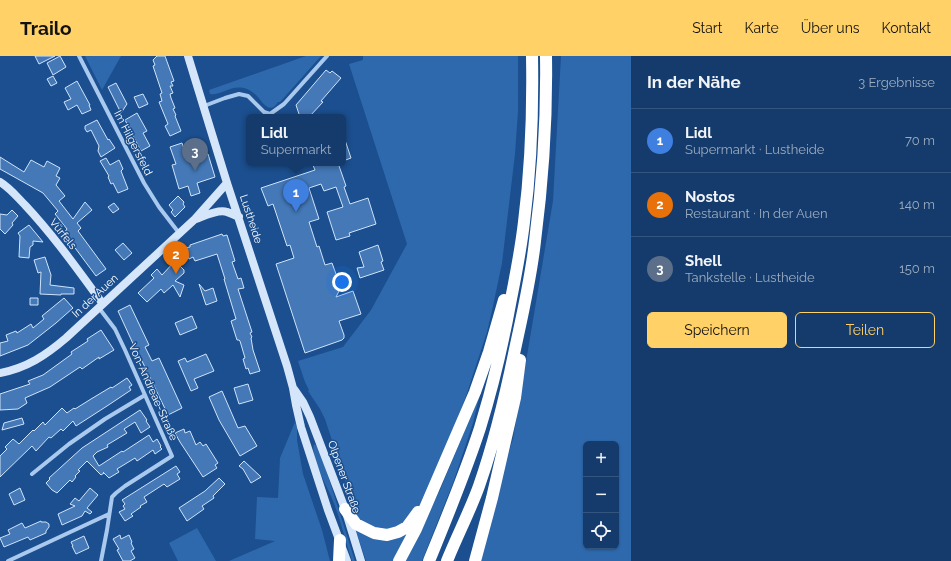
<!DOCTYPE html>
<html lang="de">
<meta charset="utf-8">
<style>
:root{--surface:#143b6b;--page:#214673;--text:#f1f3f6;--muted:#9dadc1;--line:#33557e;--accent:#ffd166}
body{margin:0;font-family:Raleway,sans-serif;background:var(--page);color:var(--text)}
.controls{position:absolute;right:12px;bottom:12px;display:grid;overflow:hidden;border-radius:6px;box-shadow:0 1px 3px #0004}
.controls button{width:36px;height:36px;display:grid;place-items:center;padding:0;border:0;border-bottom:1px solid var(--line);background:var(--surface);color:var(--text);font:20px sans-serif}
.you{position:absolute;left:342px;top:226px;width:14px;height:14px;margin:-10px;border:3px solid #fff;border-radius:50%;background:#1a73e8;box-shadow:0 0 0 6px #1a73e833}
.badge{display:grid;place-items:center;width:26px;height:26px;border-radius:50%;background:var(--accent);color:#fff;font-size:13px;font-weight:700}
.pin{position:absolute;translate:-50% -33px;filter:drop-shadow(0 1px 2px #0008)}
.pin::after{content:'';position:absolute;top:21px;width:14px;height:12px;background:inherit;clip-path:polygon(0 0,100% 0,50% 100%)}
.popup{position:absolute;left:246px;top:58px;width:100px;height:52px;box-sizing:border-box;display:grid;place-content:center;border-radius:6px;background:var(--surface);filter:drop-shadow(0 1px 3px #0005);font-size:13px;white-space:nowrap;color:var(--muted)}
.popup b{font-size:15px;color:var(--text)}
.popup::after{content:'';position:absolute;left:50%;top:100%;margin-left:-8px;border:8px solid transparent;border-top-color:var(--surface)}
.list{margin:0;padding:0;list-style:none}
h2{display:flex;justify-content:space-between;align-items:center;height:52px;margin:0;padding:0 16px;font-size:17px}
h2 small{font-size:13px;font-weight:400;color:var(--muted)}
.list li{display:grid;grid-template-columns:26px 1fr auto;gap:12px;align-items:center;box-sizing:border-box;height:64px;padding:0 16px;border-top:1px solid var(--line)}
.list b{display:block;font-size:15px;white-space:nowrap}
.list p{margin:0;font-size:13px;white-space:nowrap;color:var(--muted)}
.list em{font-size:13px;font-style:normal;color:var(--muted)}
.actions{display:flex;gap:8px;padding:12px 16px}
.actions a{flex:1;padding:9px 0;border:1px solid var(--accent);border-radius:6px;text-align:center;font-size:14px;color:var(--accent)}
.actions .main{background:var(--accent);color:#111}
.icon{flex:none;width:22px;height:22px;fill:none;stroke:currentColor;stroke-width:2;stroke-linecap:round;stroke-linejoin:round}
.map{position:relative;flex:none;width:631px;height:505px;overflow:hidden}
header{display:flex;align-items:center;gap:24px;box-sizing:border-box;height:56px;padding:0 20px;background:var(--accent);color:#111}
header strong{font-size:19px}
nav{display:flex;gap:22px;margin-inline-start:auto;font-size:14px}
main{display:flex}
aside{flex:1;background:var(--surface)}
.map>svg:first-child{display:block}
</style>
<header>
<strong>Trailo</strong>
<nav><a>Start</a><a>Karte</a><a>Über uns</a><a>Kontakt</a></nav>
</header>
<main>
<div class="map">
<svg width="631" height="505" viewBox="0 0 631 505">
<rect width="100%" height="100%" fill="#1b4f8f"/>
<path fill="#2e69ad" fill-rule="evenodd" d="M 85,0 L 121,0 L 102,34 Z
M 306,0 L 321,0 L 280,46 L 278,46 C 270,59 263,47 257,40 C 254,37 251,35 247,33 C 232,27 221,40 210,38 L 209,34 Z
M 363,0 L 518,0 L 518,55 L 515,98 L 502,207 L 493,250 L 487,276 L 466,340 L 454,372 L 421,449 L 404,469 L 383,475 L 358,464 L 325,363 L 320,353 L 308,335 L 309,334 L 305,326 L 298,305 L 343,291 L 371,254 L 407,188 L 349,8 L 363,4 Z
M 561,0 L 631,0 L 631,505 L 474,505 L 513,383 L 553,145 ZM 586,388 L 616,388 L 616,490 L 586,490 Z
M 480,338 L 473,367 L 453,427 L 422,505 L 404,505 L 440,434 Z
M 295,366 L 297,372 L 297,384 L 303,418 L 322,474 L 330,505 L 229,505 L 275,485 L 255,483 L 257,441 L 278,442 L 280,402 Z
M 314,388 L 317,390 L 321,398 L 355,505 L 352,505 C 345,484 340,461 331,440 C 326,429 310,400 314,388 Z
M 197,472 L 216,505 L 178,505 L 169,487 Z
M 355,472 L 365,478 L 412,472 L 395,505 L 366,505 Z"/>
<path fill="#4478b7" stroke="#cfe3fa" d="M 35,0 L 55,0 L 39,8 Z
M 60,0 L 66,11 L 53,19 L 47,7 Z
M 157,0 L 165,0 L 174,25 L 171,26 L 173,30 L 170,30 L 173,37 L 170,38 L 171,42 L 175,52 L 173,53 L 176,59 L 175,60 L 181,75 L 170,80 L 165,70 L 168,68 L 159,46 L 162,45 L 160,38 L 162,37 L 153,10 L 155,9 L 153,4 Z
M 326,14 L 330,17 L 332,15 L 341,22 L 321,45 L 323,46 L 309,61 L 300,61 L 296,49 Z
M 53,20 L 57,27 L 51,30 L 47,23 Z
M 77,25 L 90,49 L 89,49 L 91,54 L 82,58 L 77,49 L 68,54 L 64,46 L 71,43 L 65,32 Z
M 116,27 L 127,48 L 121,57 L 108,31 Z
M 143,38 L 148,48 L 139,52 L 134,41 Z
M 137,57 L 147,75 L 143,77 L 150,90 L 141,95 L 125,64 Z
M 97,64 L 108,84 L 109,83 L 115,92 L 101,101 L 98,95 L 99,90 L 91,74 L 87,76 L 85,73 L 85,70 Z
M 343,81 L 344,81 L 351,102 L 343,105 Z
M 182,87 L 188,105 L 208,98 L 215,121 L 197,127 L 200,137 L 191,140 L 188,130 L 179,133 L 172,109 L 176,108 L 170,91 Z
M 0,101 L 24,116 L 31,104 L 44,111 L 47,105 L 60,112 L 56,120 L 60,122 L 56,129 L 65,140 L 59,145 L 73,163 L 85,146 L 92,154 L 77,167 L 81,172 L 78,175 L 106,213 L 96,220 L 64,177 L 67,173 L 55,158 L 58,155 L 43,137 L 0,113 Z
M 106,102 L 110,109 L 119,104 L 123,113 L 121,115 L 128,133 L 118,137 L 113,127 L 111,128 L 108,121 L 109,120 L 100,105 Z
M 312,107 L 338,107 L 346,130 L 344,131 L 350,148 L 368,142 L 376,168 L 349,177 L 350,180 L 336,184 L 327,156 L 343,151 L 336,131 L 324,135 L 321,128 L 309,132 L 319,163 L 309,166 L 317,191 L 319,190 L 325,209 L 332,207 L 336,218 L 339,220 L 342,229 L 336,241 L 353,235 L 361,258 L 339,265 L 344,279 L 344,282 L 342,284 L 305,297 L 276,208 L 294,202 L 290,189 L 287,190 L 273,148 L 268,150 L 261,132 L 315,114 Z
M 178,140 L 184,146 L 183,148 L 185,151 L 175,161 L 171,156 L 173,154 L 169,149 Z
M 114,147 L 119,153 L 113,157 L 108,151 Z
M 12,154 L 18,160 L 12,167 L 13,169 L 5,178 L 0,173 L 0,158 L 7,159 Z
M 29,169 L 43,186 L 33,185 L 33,189 L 30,191 L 29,202 L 19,201 L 20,180 L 18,177 Z
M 222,178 L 223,180 L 227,179 L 235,205 L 232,206 L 238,223 L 241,222 L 244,232 L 238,233 L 252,276 L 250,277 L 252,281 L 251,282 L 253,294 L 260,315 L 250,318 L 248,312 L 246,313 L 243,303 L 245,302 L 240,285 L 239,284 L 237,284 L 231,265 L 236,263 L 224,223 L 225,223 L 217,198 L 195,205 L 193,201 L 189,203 L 185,192 L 190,191 L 190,189 Z
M 123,187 L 132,197 L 124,204 L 115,194 Z
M 378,189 L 383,205 L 381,206 L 384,214 L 360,222 L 357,212 L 364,211 L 359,196 Z
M 45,201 L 51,219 L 50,229 L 74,232 L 74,238 L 61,238 L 61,239 L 40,238 L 41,216 L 38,217 L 34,204 Z
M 175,205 L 184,214 L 184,217 L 175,225 L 184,229 L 180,241 L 173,229 L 164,237 L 161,233 L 147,246 L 138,237 L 154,222 L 151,219 L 157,213 L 162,219 Z
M 199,228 L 205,235 L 213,232 L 217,245 L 206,249 Z
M 30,242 L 38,242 L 38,249 L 30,249 Z
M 64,242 L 73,252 L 56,267 L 28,289 L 0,300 L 0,287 L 8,285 L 6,279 L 16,275 L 17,277 L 31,268 L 33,272 L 44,263 L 42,260 Z
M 130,249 L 149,289 L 145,291 L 152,305 L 159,302 L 182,352 L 168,359 L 142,305 L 141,305 L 118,255 Z
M 192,260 L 197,272 L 180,279 L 175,267 Z
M 101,274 L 114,294 L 99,303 L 99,301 L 82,313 L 80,311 L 50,331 L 25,342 L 27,347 L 18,353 L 0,354 L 0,338 L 30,328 L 28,325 L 43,319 L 72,298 L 71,296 L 88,285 L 87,283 Z
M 206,298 L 214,315 L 194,323 L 198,332 L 191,335 L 178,305 L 185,302 L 187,306 Z
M 127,322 L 132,329 L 129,331 L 131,334 L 107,350 L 76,370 L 73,365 L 63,375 L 61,373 L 51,382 L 49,381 L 36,395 L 32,390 L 0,421 L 0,400 L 7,393 L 5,391 L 13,383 L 19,388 L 33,374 L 34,375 L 43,366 L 45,369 L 62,352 L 67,357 L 74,352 L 75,353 L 91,343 L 111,331 L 112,332 Z
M 248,328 L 253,344 L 239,348 L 234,332 Z
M 222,335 L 238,372 L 245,370 L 257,390 L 240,400 L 219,364 L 209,341 Z
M 140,354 L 147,364 L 146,365 L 150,371 L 141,377 L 135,366 L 124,373 L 127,377 L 107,389 L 108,391 L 97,396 L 93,400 L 99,410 L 122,395 L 123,396 L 149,379 L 153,386 L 157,383 L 161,390 L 160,391 L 162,393 L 155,398 L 153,394 L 137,405 L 135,402 L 117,413 L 119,416 L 109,422 L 103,416 L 104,417 L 101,419 L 87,405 L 78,414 L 80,415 L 75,420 L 76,421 L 72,426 L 70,424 L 57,437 L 52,434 L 46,427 L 50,423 L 49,422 L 82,392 Z
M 22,362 L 24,368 L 2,374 L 4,367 Z
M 184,373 L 185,377 L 190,375 L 196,389 L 200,386 L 203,390 L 206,388 L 218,407 L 215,409 L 217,412 L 203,421 L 180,386 L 175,377 Z
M 244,405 L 261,421 L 251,427 L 243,413 L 239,410 Z
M 176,410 L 180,416 L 177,418 L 180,423 L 167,431 L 164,428 L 144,441 L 147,446 L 140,450 L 141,451 L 131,458 L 133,460 L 125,465 L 119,456 L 125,453 L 123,450 L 125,448 L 122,444 Z
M 219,422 L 225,428 L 213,440 L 214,442 L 202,450 L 204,453 L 187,465 L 179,452 L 205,435 Z
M 20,432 L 25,444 L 14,449 L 9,438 Z
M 90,432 L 98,439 L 87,452 L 92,456 L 90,458 L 85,455 L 82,460 L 62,469 L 58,458 L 75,450 L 70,448 L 75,442 L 79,445 Z
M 41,465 L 41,466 L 46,466 L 49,468 L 49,471 L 46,475 L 46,477 L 30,484 L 28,481 L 4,491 L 0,482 L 10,478 L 8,474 L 22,467 L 25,472 Z
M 120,479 L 121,483 L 129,479 L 132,486 L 131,487 L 134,493 L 131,495 L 135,502 L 130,505 L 123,505 L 117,494 L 119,493 L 113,483 Z
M 84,480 L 89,492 L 76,498 L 72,490 L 73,490 L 71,486 Z"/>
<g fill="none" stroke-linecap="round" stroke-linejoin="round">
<path stroke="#a9c9ee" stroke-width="4" d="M 79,0 L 144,127 L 159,151 L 179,177
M 204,50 L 225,42 L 239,38 L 248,40 L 264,56 L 270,58 L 284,48 L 327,0
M 99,252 L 115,273 L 125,294 L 172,400 L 125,430 L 116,437 L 112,441 L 107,474 L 101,505
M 32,418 L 69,388 L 105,363 L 145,339
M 8,505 L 109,458"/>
<path stroke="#d6e6fa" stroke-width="8" d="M 188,0 L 227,127 L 287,310 L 293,332 L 296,349 L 301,371 L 328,454 L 347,505
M 0,126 C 10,132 17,141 25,149 C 54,180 78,214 103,248
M 196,163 C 204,160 219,153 227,156 C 231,157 235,160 239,161
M 0,317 C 27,312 46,299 66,282 L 195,163 L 227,127
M 294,333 L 303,346 L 310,361 L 345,453 L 361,505"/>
<path stroke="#fff" stroke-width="12" d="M 345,453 L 356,468 L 374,477 L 387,479 L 398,476 L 407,471 L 418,456
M 339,505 L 340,484
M 399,505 L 416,473 L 475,336 L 489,296 L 504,244
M 429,505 C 447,461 465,418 480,372 C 493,330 503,287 511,243 C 516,218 521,192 524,166 C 531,111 533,55 532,0
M 447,505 C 457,480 470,455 479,430 C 494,387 505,342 514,298 C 522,260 531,223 535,185 C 543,123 547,62 546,0
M 475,505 L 492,442 L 515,342 L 520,304"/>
</g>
<g text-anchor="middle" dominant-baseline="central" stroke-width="3" stroke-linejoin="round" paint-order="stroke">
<g font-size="11" fill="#fff" stroke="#1b4f8f">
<text transform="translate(133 87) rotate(63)">Im Hilgersfeld</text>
<text transform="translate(251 163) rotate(72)">Lustheide</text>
<text transform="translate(63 178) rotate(51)">Vürfels</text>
<text transform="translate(95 240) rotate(-43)">In der Auen</text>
<text transform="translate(153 336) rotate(66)">Von-Andreae-Straße</text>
<text transform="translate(344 421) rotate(70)">Olpener Straße</text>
</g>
</g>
</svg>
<div class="controls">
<button>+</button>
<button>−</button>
<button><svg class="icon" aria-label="locate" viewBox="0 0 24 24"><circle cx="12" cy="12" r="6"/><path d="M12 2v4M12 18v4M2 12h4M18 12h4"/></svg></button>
</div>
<div class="you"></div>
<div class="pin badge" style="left:296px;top:156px;background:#3f7fe0">1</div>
<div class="popup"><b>Lidl</b>Supermarkt</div>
<div class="pin badge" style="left:176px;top:218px;background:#e8710a">2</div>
<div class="pin badge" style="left:195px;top:115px;background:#5c6f8a">3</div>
</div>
<aside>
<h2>In der Nähe<small>3 Ergebnisse</small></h2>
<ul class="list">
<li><span class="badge" style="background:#3f7fe0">1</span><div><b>Lidl</b><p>Supermarkt · Lustheide</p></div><em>70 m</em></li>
<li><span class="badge" style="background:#e8710a">2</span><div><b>Nostos</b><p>Restaurant · In der Auen</p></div><em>140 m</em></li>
<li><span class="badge" style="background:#5c6f8a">3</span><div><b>Shell</b><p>Tankstelle · Lustheide</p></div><em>150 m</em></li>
</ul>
<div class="actions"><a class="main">Speichern</a><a>Teilen</a></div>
</aside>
</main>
